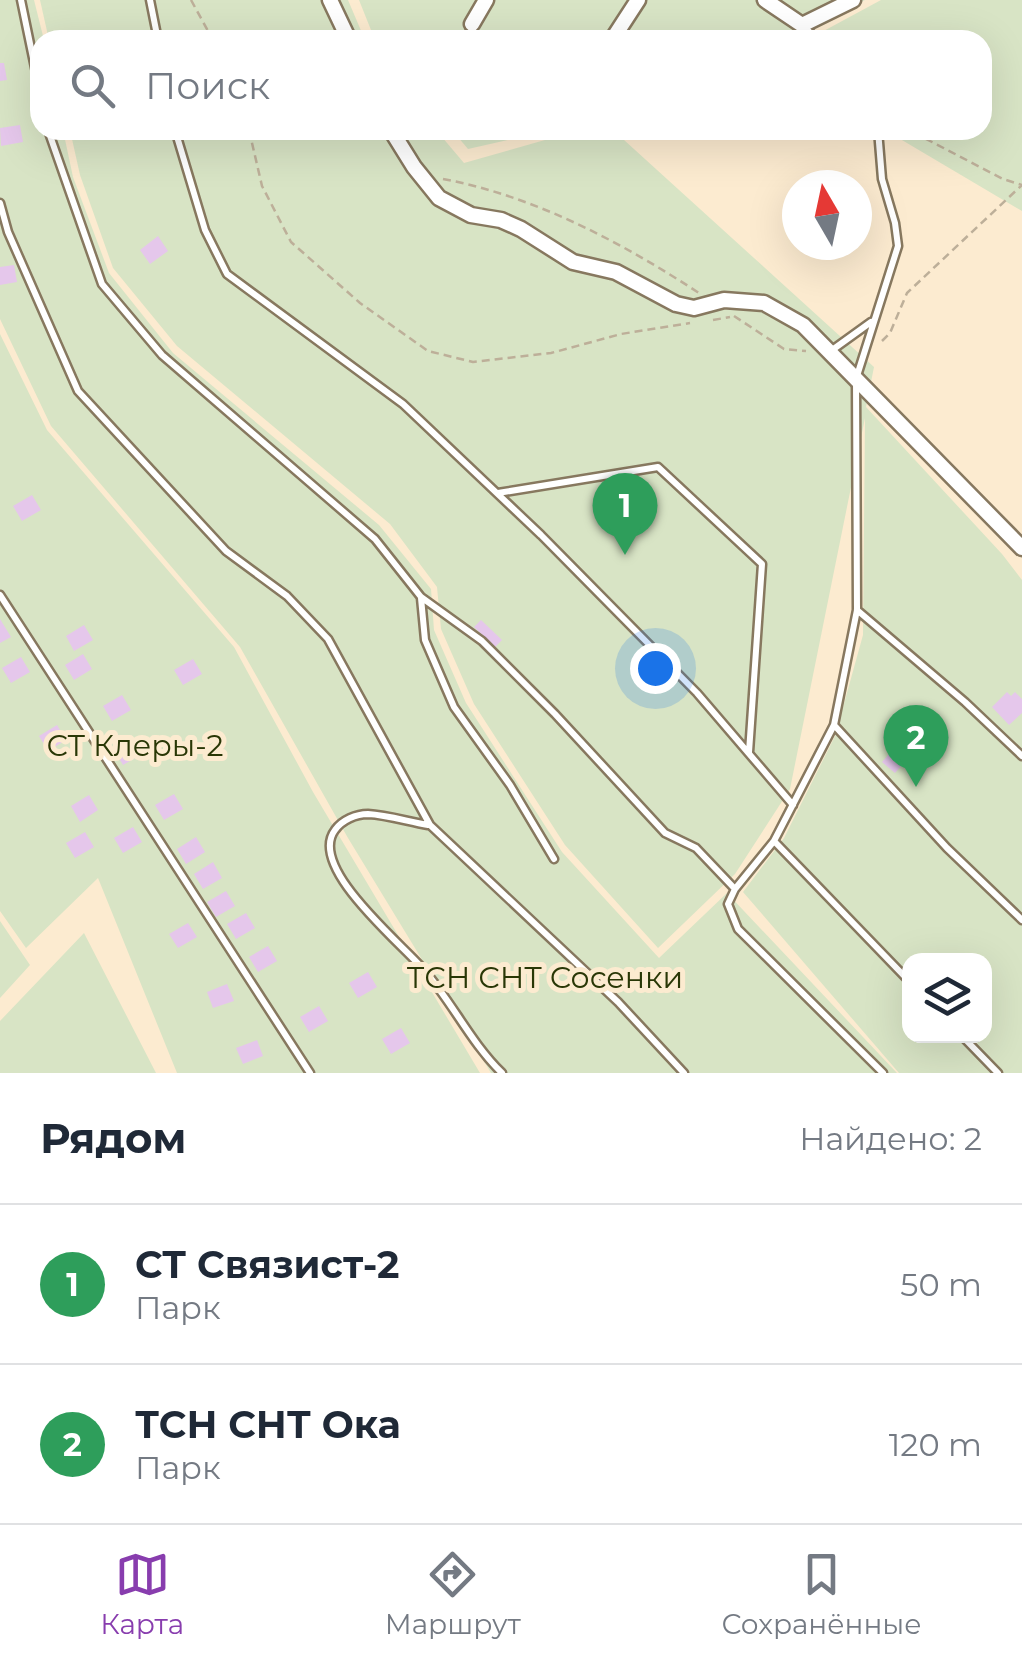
<!DOCTYPE html>
<html lang="ru">
<meta charset="utf-8">
<style>
:root{--surface:#fff;--page:#f2f2f3;--text:#1f2937;--muted:#747a83;--line:#e0e1e3;--accent:#883dae}
body{margin:0;font-family:Montserrat,sans-serif;background:var(--page);color:var(--text)}
.controls{position:absolute;right:30px;bottom:30px;display:grid;overflow:hidden;border-radius:20px;box-shadow:0 10px 40px #0002}
.controls button{width:90px;height:90px;display:grid;place-items:center;padding:0;border:0;border-bottom:2px solid var(--line);background:var(--surface);color:var(--text);font:50px sans-serif}
.compass{position:absolute;left:782px;top:170px;width:90px;height:90px;border-radius:50%;background:var(--surface);box-shadow:0 10px 40px #0002;rotate:351deg}
.you{position:absolute;left:655px;top:668px;width:35px;height:35px;margin:-25px;border:8px solid #fff;border-radius:50%;background:#1a73e8;box-shadow:0 0 0 15px #1a73e833}
.badge{display:grid;place-items:center;width:65px;height:65px;border-radius:50%;background:var(--accent);color:#fff;font-size:32px;font-weight:700}
.pin{position:absolute;translate:-50% -82px;filter:drop-shadow(0 2px 5px #0008)}
.pin::after{content:'';position:absolute;top:52px;width:35px;height:30px;background:inherit;clip-path:polygon(0 0,100% 0,50% 100%)}
.list{margin:0;padding:0;list-style:none}
h2{display:flex;justify-content:space-between;align-items:center;height:130px;margin:0;padding:0 40px;font-size:42px}
h2 small{font-size:32px;font-weight:400;color:var(--muted)}
.list li{display:grid;grid-template-columns:65px 1fr auto;gap:30px;align-items:center;box-sizing:border-box;height:160px;padding:0 40px;border-top:2px solid var(--line)}
.list b{display:block;font-size:38px;white-space:nowrap}
.list p{margin:0;font-size:32px;white-space:nowrap;color:var(--muted)}
.list em{font-size:32px;font-style:normal;color:var(--muted)}
.icon{flex:none;width:55px;height:55px;fill:none;stroke:currentColor;stroke-width:2;stroke-linecap:round;stroke-linejoin:round}
.map{position:relative;flex:none;width:1022px;height:1073px;overflow:hidden}
.search{position:absolute;background:var(--surface);box-shadow:0 10px 40px #0002;left:30px;right:30px;top:30px;height:110px;display:flex;align-items:center;gap:25px;box-sizing:border-box;padding:0 35px;border-radius:30px;color:var(--muted);font-size:38px}
.sheet{height:450px;background:var(--surface)}
nav{display:flex;justify-content:space-around;align-items:center;box-sizing:border-box;height:140px;border-top:2px solid var(--line);background:var(--surface);font-size:28px;color:var(--muted)}
nav a{display:grid;justify-items:center;gap:5px}
nav .on{color:var(--accent)}
.map>svg:first-child{display:block}
</style>
<div class="map">
<svg width="1022" height="1073" viewBox="0 0 1022 1073">
<rect width="100%" height="100%" fill="#fcebd0"/>
<path fill="#d8e4c5" fill-rule="evenodd" d="M 0,0 L 34,0 L 44,40 L 40,40 L 40,130 L 63,130 L 73,177 L 109,273 L 173,353 L 379,525 L 431,589 L 434,630 L 466,703 L 562,852 L 659,958 L 727,893 L 897,1073 L 491,1073 L 348,838 L 240,647 L 51,426 L 0,319 Z
M 40,0 L 348,0 L 365,40 L 49,40 Z
M 359,0 L 865,0 L 789,40 L 375,40 Z
M 881,0 L 1022,0 L 1022,211 L 885,130 L 982,130 L 982,40 L 807,40 Z
M 70,130 L 436,130 L 464,163 L 580,130 L 613,130 L 874,367 L 866,407 L 1002,554 L 1022,580 L 1022,1073 L 899,1073 L 743,892 L 784,838 L 835,736 L 863,635 L 865,418 L 790,789 L 735,874 L 658,948 L 565,845 L 474,704 L 441,629 L 437,587 L 390,524 L 177,346 L 113,268 L 80,175 ZM 910,961 L 984,961 L 984,1036 L 910,1036 Z
M 452,130 L 553,130 L 468,149 Z
M 0,334 L 47,430 L 234,647 L 313,792 L 480,1073 L 177,1073 L 98,878 L 26,948 L 0,911 Z
M 0,921 L 30,965 L 0,998 Z
M 84,933 L 156,1073 L 0,1073 L 0,1021 Z"/>
<path fill="#e5c7eb" d="M 0,63 L 4,63 L 7,80 L 0,81 Z
M 20,125 L 23,142 L 1,146 L 0,128 Z
M 158,236 L 168,251 L 150,264 L 140,250 Z
M 14,265 L 17,282 L 0,285 L 0,267 Z
M 32,495 L 41,510 L 22,521 L 13,506 Z
M 0,619 L 11,637 L 0,643 Z
M 481,620 L 502,640 L 495,647 L 474,627 Z
M 84,625 L 93,640 L 74,651 L 66,636 Z
M 83,654 L 92,669 L 74,680 L 65,665 Z
M 21,657 L 30,672 L 11,683 L 2,668 Z
M 193,659 L 202,674 L 183,685 L 174,670 Z
M 1007,692 L 1011,696 L 1015,692 L 1022,699 L 1022,713 L 1009,725 L 992,707 Z
M 122,695 L 131,710 L 112,721 L 103,706 Z
M 57,725 L 66,740 L 48,751 L 39,736 Z
M 133,739 L 142,754 L 123,765 L 114,750 Z
M 889,754 L 902,765 L 895,773 L 882,762 Z
M 174,794 L 183,809 L 164,820 L 155,805 Z
M 89,795 L 98,810 L 80,822 L 71,806 Z
M 133,827 L 142,842 L 123,853 L 114,838 Z
M 85,832 L 94,847 L 75,858 L 66,843 Z
M 196,837 L 205,852 L 186,864 L 177,849 Z
M 213,862 L 222,878 L 203,889 L 194,874 Z
M 226,891 L 235,906 L 216,917 L 207,902 Z
M 246,913 L 255,928 L 236,939 L 227,924 Z
M 188,923 L 197,937 L 178,948 L 169,934 Z
M 268,946 L 277,961 L 258,972 L 249,957 Z
M 368,972 L 377,987 L 358,998 L 349,983 Z
M 227,984 L 234,1001 L 213,1008 L 207,992 Z
M 319,1006 L 328,1021 L 309,1032 L 300,1017 Z
M 401,1028 L 410,1043 L 391,1054 L 382,1039 Z
M 257,1040 L 263,1056 L 243,1064 L 236,1048 Z"/>
<g fill="none" stroke-linecap="round" stroke-linejoin="round">
<g stroke="#87785f" stroke-width="11">
<path id="service" d="M 21,0 L 40,92
M 150,0 L 158,40
M 803,26 L 818,40
M 48,130 L 102,284 L 162,355 L 375,539 L 421,597 L 482,641 L 555,714 L 665,833 L 696,848 L 735,889 L 728,904 L 738,929 L 883,1073
M 175,130 L 205,230 L 227,274 L 403,404 L 541,535 L 697,693 L 793,805
M 0,203 L 8,232 L 78,391 L 226,551 L 287,596 L 328,639 L 430,825 L 618,1002 L 684,1073
M 828,353 L 871,322
M 498,493 L 658,467 L 762,564 L 749,752
M 0,595 L 310,1073
M 421,598 L 425,640 L 454,707 L 510,785 L 554,859
M 857,610 L 965,702 L 1022,756
M 834,725 L 947,848 L 1022,920
M 428,825 C 409,822 388,815 368,814 C 356,814 342,820 335,830 C 307,867 401,943 424,970 C 452,1002 471,1043 502,1073
M 774,841 L 910,982
M 735,889 L 774,841 L 834,725 L 857,610 L 856,379 L 898,246 L 895,223 L 882,179 L 878,130
M 962,1036 L 998,1073"/>
</g>
<g stroke="#87785f" stroke-width="19">
<path id="minor" d="M 330,0 L 349,40
M 765,0 L 802,25 L 853,0
M 472,24 L 486,0
M 612,40 L 638,0
M 391,130 L 414,167 L 439,198 L 471,215 L 501,220 L 521,229 L 573,262 L 616,272 L 676,304 L 694,308 L 724,300 L 764,303 L 803,325 L 1022,548"/>
</g>
<path stroke="#bdaf99" stroke-width="2.5" stroke-dasharray="8 5" stroke-linecap="butt" d="M 191,0 L 213,40
M 249,130 L 262,186 L 291,242 L 360,303 L 428,351 L 473,362 L 551,353 L 621,334 L 690,323
M 443,179 C 534,196 621,242 699,293
M 734,316 L 784,349 L 806,351
M 713,320 L 730,317
M 882,341 L 890,333 L 907,293 L 1022,185 L 1003,179 L 909,130"/>
<use href="#service" stroke="#fff" stroke-width="6"/>
<use href="#minor" stroke="#fff" stroke-width="14"/>
</g>
<g text-anchor="middle" dominant-baseline="central" stroke-width="10" stroke-linejoin="round" paint-order="stroke">
<g font-size="30" fill="#293706" stroke="#fcebd0">
<text x="135" y="745">СТ Клеры-2</text>
<text x="545" y="977">ТСН СНТ Сосенки</text>
</g>
</g>
</svg>
<div class="controls">
<button><svg class="icon" aria-label="layers" viewBox="0 0 24 24"><path d="M12 4l9 5-9 5-9-5zM3 14l9 5 9-5"/></svg></button>
</div>
<svg class="compass" viewBox="-18 -18 36 36"><path d="M0-13l5 13h-10z" fill="#e53935"/><path d="M0 13l5-13h-10z" fill="#747a83"/></svg>
<div class="you"></div>
<div class="pin badge" style="left:625px;top:555px;background:#2e9e5b">1</div>
<div class="pin badge" style="left:916px;top:787px;background:#2e9e5b">2</div>
<div class="search"><svg class="icon" aria-label="search" viewBox="0 0 24 24"><circle cx="10" cy="10" r="6"/><path d="M15 15l6 6"/></svg>Поиск</div>
</div>
<section class="sheet">
<h2>Рядом<small>Найдено: 2</small></h2>
<ul class="list">
<li><span class="badge" style="background:#2e9e5b">1</span><div><b>СТ Связист-2</b><p>Парк</p></div><em>50 m</em></li>
<li><span class="badge" style="background:#2e9e5b">2</span><div><b>ТСН СНТ Ока</b><p>Парк</p></div><em>120 m</em></li>
</ul>
</section>
<nav>
<a class="on"><svg class="icon" aria-label="map" viewBox="0 0 24 24"><path d="M3 6l6-2 6 2 6-2v14l-6 2-6-2-6 2zM9 4v14M15 6v14"/></svg>Карта</a>
<a><svg class="icon" aria-label="directions" viewBox="0 0 24 24"><path d="M12 3l9 9-9 9-9-9zM9 14v-3h6M13 9l2 2-2 2"/></svg>Маршрут</a>
<a><svg class="icon" aria-label="saved" viewBox="0 0 24 24"><path d="M7 4h10v16l-5-4-5 4z"/></svg>Сохранённые</a>
</nav>
